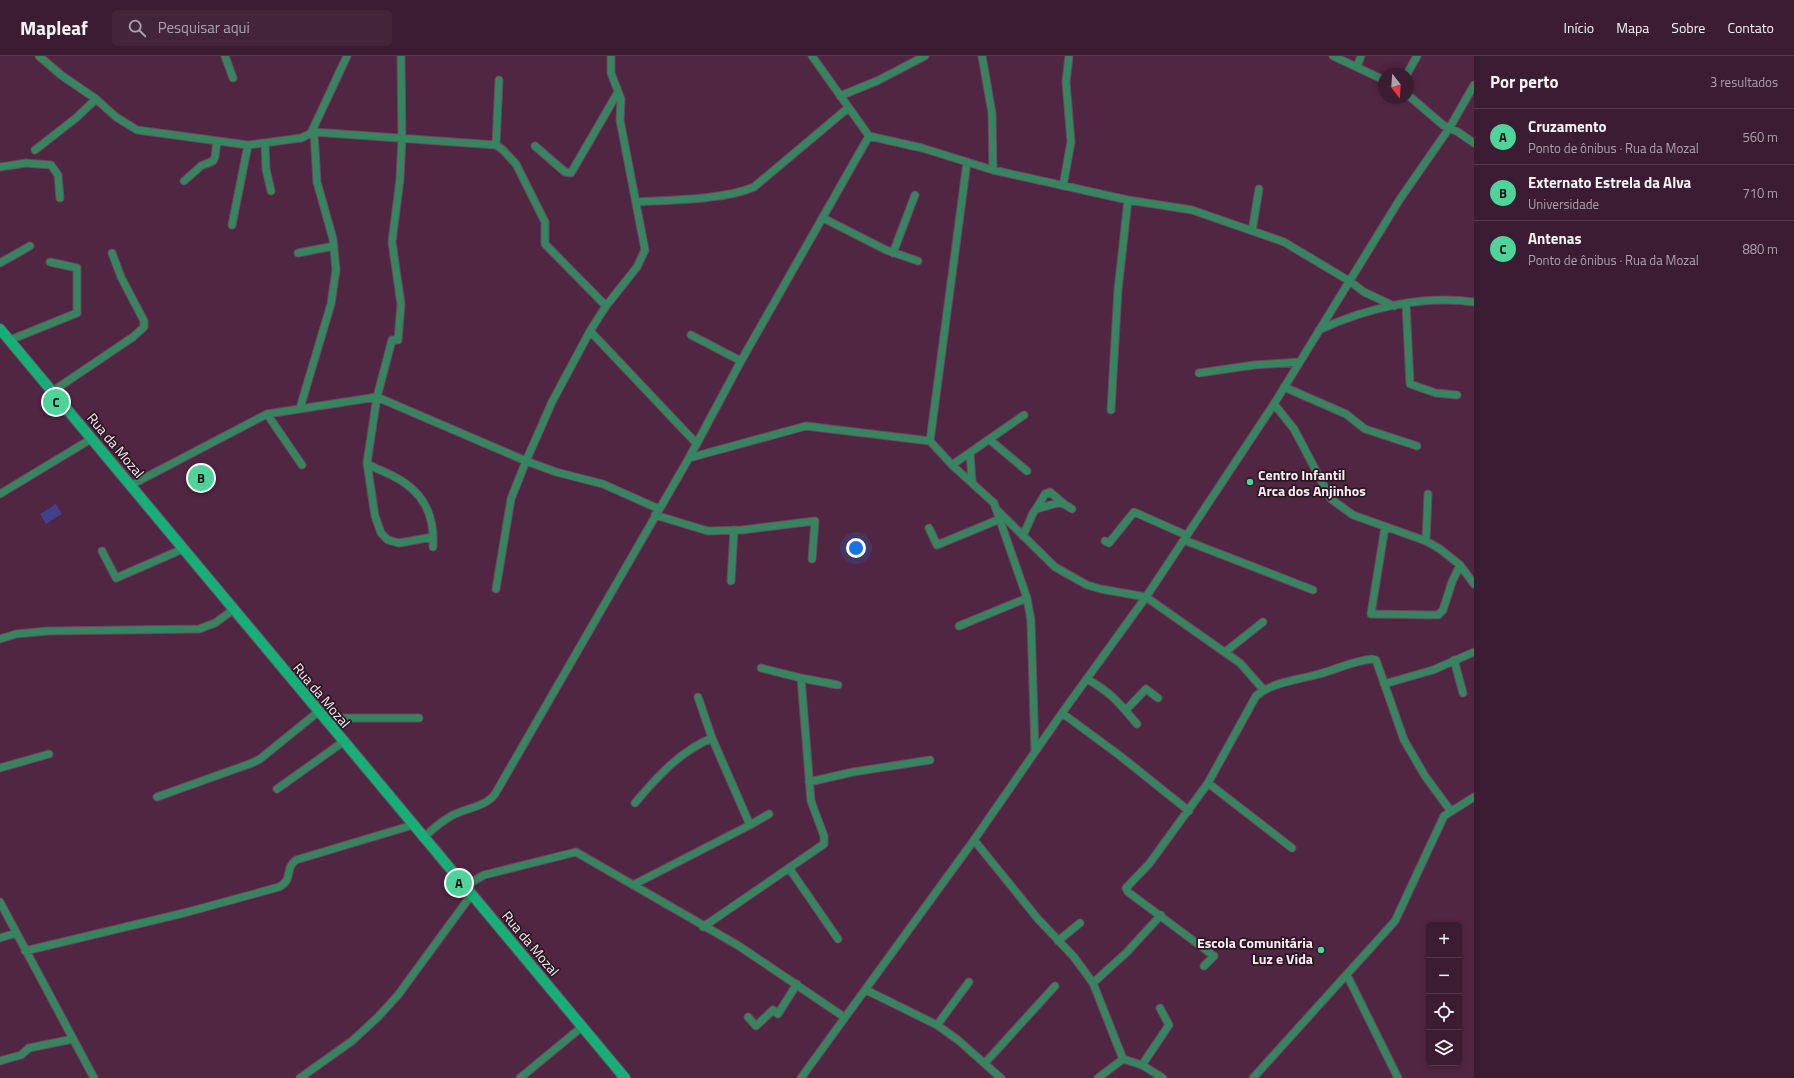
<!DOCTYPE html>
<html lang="pt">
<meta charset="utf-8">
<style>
:root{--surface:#3c1c32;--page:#43253a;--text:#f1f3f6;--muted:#aca1ac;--line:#553a4d;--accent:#4ed39a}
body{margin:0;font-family:"Titillium Web",sans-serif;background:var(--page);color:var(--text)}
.controls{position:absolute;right:12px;bottom:12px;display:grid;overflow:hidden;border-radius:6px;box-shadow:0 2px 6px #0003}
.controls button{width:36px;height:36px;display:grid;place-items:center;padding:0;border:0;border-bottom:1px solid var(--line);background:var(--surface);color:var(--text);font:20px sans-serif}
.compass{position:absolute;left:1378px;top:12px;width:36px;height:36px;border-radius:50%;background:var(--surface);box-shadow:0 2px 6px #0003;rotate:163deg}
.you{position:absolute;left:856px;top:492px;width:14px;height:14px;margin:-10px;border:3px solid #fff;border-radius:50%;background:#1a73e8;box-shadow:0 0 0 6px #1a73e833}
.badge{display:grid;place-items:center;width:26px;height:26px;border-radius:50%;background:var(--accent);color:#111;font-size:13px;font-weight:700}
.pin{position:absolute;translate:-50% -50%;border:2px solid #fff;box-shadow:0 1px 4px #0006}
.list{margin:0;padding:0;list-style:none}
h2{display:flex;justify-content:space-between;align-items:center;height:52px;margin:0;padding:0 16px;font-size:17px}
h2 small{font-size:13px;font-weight:400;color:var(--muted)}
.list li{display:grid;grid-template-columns:26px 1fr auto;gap:12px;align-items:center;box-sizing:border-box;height:56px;padding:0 16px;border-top:1px solid var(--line)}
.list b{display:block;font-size:15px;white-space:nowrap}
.list p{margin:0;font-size:13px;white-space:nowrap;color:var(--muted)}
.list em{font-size:13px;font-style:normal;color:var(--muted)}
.icon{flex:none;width:22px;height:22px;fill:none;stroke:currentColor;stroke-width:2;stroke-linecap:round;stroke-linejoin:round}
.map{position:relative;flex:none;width:1474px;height:1022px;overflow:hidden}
header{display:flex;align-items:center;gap:24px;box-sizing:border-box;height:56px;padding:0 20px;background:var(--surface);border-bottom:1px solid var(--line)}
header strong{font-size:19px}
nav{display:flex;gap:22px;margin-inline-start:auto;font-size:14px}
.search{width:280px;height:36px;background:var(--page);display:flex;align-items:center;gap:10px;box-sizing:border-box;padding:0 14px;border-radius:6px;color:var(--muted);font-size:15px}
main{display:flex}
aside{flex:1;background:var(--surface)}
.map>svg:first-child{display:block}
</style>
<header>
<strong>Mapleaf</strong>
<div class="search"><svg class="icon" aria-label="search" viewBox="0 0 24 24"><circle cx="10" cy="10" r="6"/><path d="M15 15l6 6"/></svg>Pesquisar aqui</div>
<nav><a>Início</a><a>Mapa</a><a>Sobre</a><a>Contato</a></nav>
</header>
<main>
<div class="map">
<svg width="1474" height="1022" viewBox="0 0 1474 1022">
<rect width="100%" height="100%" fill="#502642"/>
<path fill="#424089" d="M 56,448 L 62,458 L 46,468 L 40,458 Z"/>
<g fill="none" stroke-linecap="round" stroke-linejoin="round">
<g stroke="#6c465f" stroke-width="9">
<path id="street" d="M 39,0 L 61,19 L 96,43 L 116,61 L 137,74 L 248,89 L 301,82 L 314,76 L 496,89 L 503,94 L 516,108 L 545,166 L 545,188 L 606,250
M 225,0 L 233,22
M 401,0 L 402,82 L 400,123 L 392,186 L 401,248 L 398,284 L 392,284 L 377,341 L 367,407 C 375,413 384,415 393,420 C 423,435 435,458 433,491
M 812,0 L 869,80 L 922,92 L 993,114 L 1128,144 L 1192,154 L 1284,186 L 1351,226 L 1364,236 L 1394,250
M 982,0 L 992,57 L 993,114
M 1333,0 L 1384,24
M 1357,11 L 1361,0
M 1407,18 L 1417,0
M 1408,39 L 1443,69 L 1458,76 L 1474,87
M 840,40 L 877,25 L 925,0
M 311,77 L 347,0
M 265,87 L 266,113 L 271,135
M 496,89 L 499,24
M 535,90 L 565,116 L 571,117 L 618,36
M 35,94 L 76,62 L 96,43
M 0,111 L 26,107 L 51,109 L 58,119 L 60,142
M 184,125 L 201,110 L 213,105 L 215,101 L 217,85
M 1063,130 L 1071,86 L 1066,26 L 1069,0
M 636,146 C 670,144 724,144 754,131 L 848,52
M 823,162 L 886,194 L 918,205
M 232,169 L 248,89
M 1252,175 L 1259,133
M 298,197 L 334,190
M 893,197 L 915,139
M 0,207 L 30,190
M 1406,248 L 1410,328 L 1436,337 L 1457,339
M 1319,274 C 1366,252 1422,239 1474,246
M 590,275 L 697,388
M 691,279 L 741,305
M 10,284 L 77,257 L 77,212 L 50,206
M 1199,317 L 1254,309 L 1299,306
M 1284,331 L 1346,358 L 1365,373 L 1417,390
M 53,335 L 133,281 L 144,271 L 144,265 L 121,221 L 112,197
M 1274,348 L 1294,373 L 1331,443 L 1353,459 L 1426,485 L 1440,493 L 1460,509 L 1474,528
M 300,352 L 331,248 L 336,214 L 333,183 L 317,126 L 314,76
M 1111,354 L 1118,234 L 1128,144
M 267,358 L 302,409
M 990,384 L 1027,415
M 930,385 L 967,106
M 970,398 L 972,425
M 689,402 L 806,370 L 930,385 L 952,409 L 994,447 L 1027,542 L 1031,565 L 1035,695
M 367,407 L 375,460 L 381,477 L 388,484 L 399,487 L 433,481
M 952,409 L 1024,359
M 131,429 L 267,358 L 377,341 L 526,405 L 556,416 L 603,428 L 659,453
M 0,438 L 91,383
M 1036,453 L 1045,438 L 1050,436 L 1064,448
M 998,455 L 1055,511 L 1087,529 L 1101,533 L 1146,541 L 1240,607 L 1263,633
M 655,459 L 708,475 L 742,474 L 815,465 L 812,503
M 1385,471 L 1371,558 L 1438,559 L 1443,554 L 1452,526 L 1460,509
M 929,472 L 937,489 L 1000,463
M 1023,480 L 1033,457 L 1036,453 L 1058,447 L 1064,448 L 1072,453
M 1184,484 L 1313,534
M 1105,485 L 1109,487 L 1134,456 L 1186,479
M 1426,485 L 1428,438
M 102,495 L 116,522 L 183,493
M 731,525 L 734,474
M 496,533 L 511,443 L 526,405 L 552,346 L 590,275 L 606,250 L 637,211 L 645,194 L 620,64 L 621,43 L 611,17 L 611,0
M 959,570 L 1027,542
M 0,583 L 16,578 L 48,575 L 199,573 L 215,567 L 233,554
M 1225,596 L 1263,566
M 1454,604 L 1463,637
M 761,612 L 801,622
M 1087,623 C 1112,637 1119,647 1137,668
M 1384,628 L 1433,614 L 1474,596
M 1126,654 L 1146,633 L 1158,642
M 1062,657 L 1119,699 L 1189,755
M 330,670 L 341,662 L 419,662
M 0,712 L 49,698
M 809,726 L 853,716 L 930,704
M 1208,727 L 1292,792
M 277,733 L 343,686
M 157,741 L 252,707 L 260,703 L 318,656
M 635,747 C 656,722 680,695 712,682
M 750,769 L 769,758
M 423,782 C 431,775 439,767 448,762 C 462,752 485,752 495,738 L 689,402 L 741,305 L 869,80
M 974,784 L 1038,863 L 1074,901 L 1093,927 L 1123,1003
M 789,812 L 838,883
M 633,829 L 750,769 L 712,682 L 698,641
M 465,830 L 484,819 L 576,796 L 739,890 L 844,961
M 0,846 L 94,1022
M 703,871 L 824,788 L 824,780 L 811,745 L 801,622 L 838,629
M 0,882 L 16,877
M 1058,885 L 1080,867
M 25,895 L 184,857 L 279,831 C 294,823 284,813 296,804 L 413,769
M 1204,910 L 1214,900 L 1128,836 L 1126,832 L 1149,808 L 1208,727 L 1256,640 C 1272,626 1298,624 1319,618 C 1337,613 1353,605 1372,603 L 1376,604 L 1404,684 L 1425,720 L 1450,754
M 1347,919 L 1398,1022
M 1093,927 L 1127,896 L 1161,859
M 866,934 L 937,969 L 958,984 L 1001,1022
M 748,961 L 756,970 L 773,954 L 778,958 L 797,928
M 937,969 L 969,926
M 0,1005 L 21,999 L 29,992 L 73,983
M 985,1007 L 1055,930
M 1142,1009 L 1169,969 L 1160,952
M 300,1022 L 352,985 L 378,961 L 398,939 L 472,838
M 520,1022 L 583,970
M 801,1022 L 974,784 L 1062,657 L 1146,541 L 1274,348 L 1400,143 L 1450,71 L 1474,29
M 1098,1022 L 1123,1003 L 1142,1009 L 1163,1022
M 1253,1022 L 1395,865 L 1444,760 L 1474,741"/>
</g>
<g stroke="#6c465f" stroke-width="12">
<path id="secondary" d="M 0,273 L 625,1022"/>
</g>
<use href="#street" stroke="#378461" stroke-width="7"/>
<use href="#secondary" stroke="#18ae77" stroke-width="10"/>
</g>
<g fill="#4ed39a" stroke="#2a1723" stroke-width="1.5">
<circle cx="1250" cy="426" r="4"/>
<circle cx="1321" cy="894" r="4"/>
</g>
<g text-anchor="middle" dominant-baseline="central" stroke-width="3.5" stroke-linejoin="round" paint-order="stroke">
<g font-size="14" fill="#fdecf6" stroke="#2a1723">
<text transform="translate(116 389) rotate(50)">Rua da Mozal</text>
<text transform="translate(322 639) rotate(50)">Rua da Mozal</text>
<text transform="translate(531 887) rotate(50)">Rua da Mozal</text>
</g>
<g font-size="14" font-weight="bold" fill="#fdecf6" stroke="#2a1723" text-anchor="start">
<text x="1258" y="418">Centro Infantil<tspan x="1258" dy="16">Arca dos Anjinhos</tspan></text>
<text x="1313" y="886" text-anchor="end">Escola Comunitária<tspan x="1313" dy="16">Luz e Vida</tspan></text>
</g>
</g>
</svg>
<div class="controls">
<button>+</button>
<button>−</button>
<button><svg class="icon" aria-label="locate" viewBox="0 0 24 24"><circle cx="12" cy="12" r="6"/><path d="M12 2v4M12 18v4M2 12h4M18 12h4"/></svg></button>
<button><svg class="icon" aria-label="layers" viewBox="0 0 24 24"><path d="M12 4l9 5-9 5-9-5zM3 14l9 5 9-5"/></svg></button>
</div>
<svg class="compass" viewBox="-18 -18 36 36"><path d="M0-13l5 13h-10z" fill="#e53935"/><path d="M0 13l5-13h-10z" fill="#aca1ac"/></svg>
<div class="you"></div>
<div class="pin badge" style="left:459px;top:827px">A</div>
<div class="pin badge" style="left:201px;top:422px">B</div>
<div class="pin badge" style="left:56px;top:346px">C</div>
</div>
<aside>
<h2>Por perto<small>3 resultados</small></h2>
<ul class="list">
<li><span class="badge">A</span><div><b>Cruzamento</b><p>Ponto de ônibus · Rua da Mozal</p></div><em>560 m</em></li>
<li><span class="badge">B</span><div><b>Externato Estrela da Alva</b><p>Universidade</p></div><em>710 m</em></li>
<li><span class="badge">C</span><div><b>Antenas</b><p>Ponto de ônibus · Rua da Mozal</p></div><em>880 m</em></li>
</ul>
</aside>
</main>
